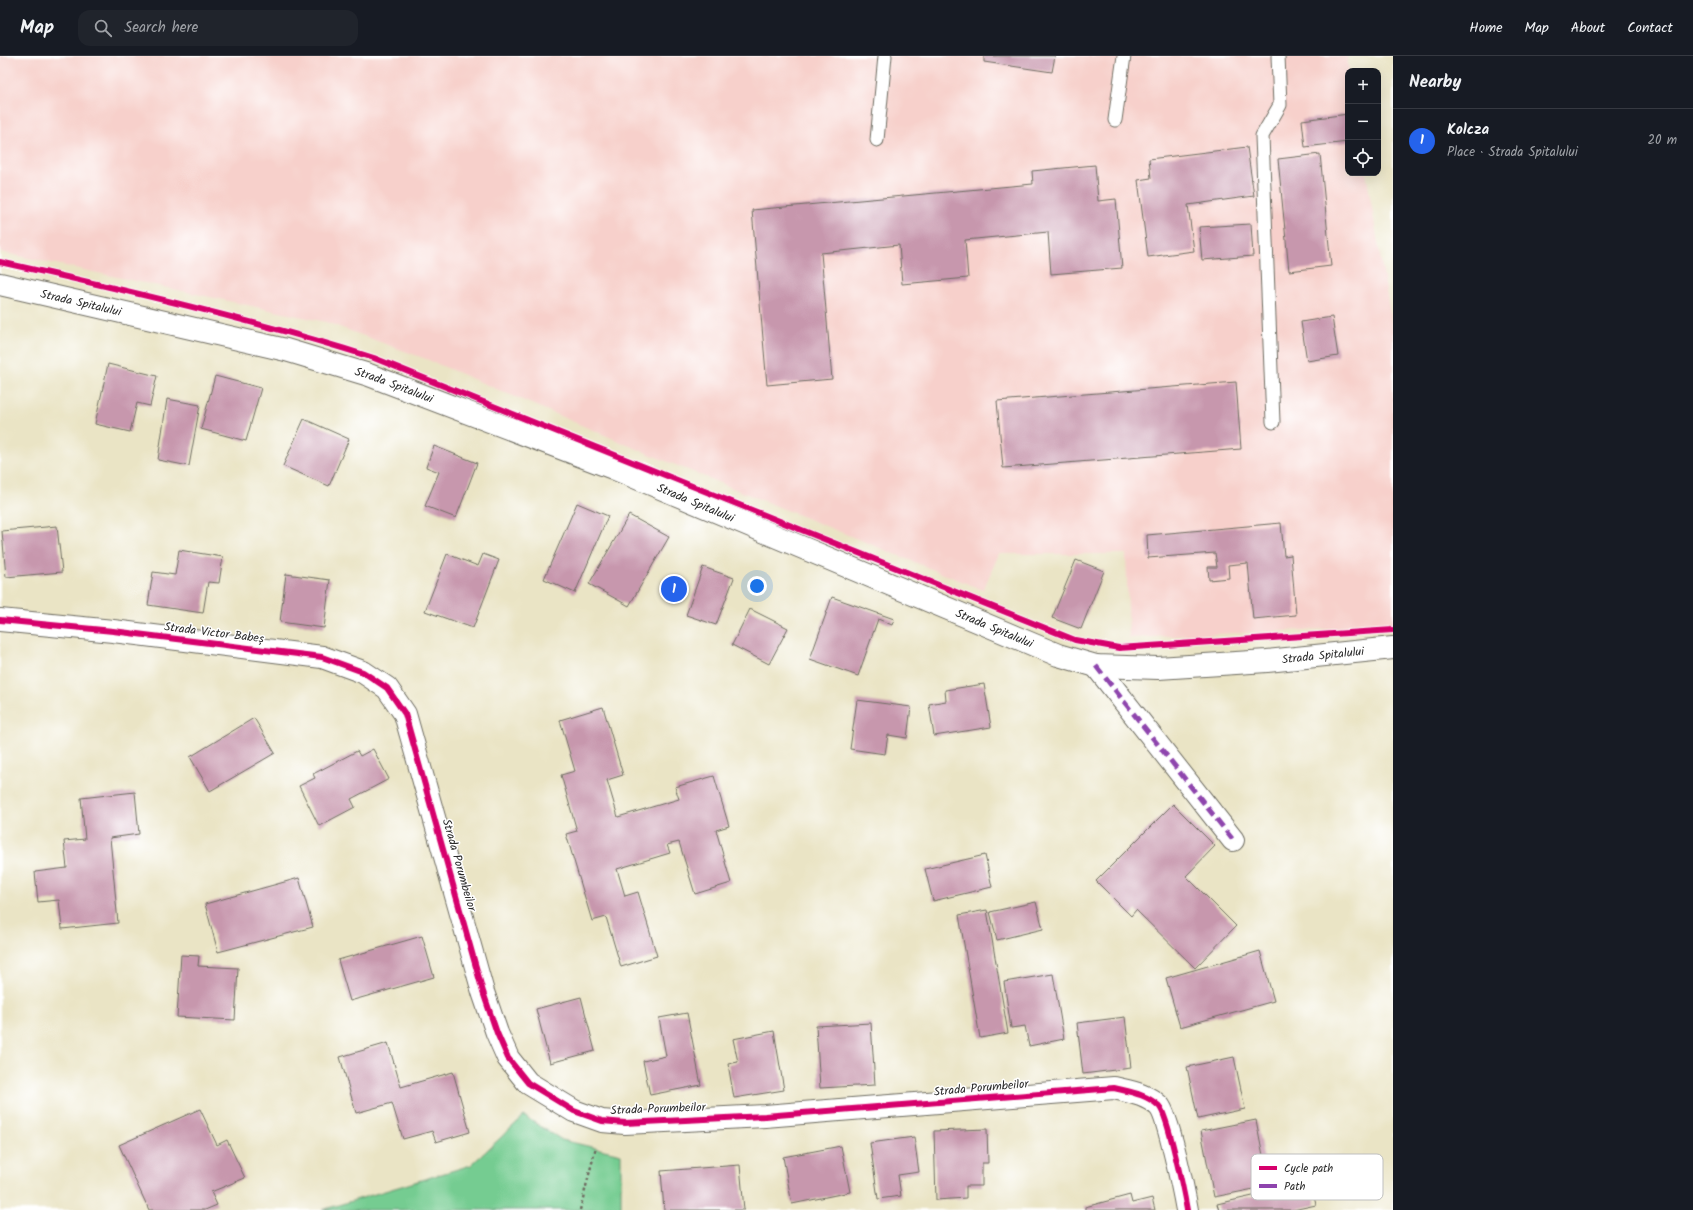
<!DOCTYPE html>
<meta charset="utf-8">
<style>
:root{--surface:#171b24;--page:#20242c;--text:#f1f3f6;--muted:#9ea1a6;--line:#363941;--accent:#2563eb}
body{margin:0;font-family:Kalam,sans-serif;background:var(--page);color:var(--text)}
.controls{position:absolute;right:12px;top:12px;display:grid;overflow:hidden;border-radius:8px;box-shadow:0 4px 16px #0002}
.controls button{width:36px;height:36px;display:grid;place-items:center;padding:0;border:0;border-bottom:1px solid var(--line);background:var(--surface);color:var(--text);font:20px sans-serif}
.you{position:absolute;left:757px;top:530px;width:14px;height:14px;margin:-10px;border:3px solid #fff;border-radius:50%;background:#1a73e8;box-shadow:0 0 0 6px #1a73e833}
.badge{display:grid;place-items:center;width:26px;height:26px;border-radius:50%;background:var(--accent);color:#fff;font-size:13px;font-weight:700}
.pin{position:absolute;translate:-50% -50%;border:2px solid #fff;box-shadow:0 1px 4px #0006}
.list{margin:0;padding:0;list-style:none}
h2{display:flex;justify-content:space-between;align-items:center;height:52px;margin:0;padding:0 16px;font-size:17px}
h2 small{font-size:13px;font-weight:400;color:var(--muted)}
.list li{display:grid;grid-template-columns:26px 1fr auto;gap:12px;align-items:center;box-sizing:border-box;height:64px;padding:0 16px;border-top:1px solid var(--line)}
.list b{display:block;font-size:15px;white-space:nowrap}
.list p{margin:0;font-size:13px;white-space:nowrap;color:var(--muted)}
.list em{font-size:13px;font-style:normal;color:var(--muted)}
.icon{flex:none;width:22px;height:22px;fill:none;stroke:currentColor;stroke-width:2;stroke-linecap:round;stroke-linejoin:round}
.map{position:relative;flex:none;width:1393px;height:1154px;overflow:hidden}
header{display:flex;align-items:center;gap:24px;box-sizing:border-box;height:56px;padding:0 20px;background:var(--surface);border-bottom:1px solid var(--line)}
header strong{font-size:19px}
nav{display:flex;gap:22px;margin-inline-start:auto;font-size:14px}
.search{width:280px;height:36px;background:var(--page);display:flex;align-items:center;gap:10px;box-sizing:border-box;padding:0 14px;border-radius:12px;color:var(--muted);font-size:15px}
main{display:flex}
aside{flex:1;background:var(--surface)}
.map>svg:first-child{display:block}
</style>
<header>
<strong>Map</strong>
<div class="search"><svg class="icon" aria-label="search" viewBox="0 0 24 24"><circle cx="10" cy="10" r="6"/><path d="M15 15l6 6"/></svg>Search here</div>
<nav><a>Home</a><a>Map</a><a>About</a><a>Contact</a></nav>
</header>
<main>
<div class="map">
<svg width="1393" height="1154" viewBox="0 0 1393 1154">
<rect width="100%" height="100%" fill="#fff"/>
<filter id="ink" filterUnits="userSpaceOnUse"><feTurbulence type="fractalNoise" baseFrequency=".025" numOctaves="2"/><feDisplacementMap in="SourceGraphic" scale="8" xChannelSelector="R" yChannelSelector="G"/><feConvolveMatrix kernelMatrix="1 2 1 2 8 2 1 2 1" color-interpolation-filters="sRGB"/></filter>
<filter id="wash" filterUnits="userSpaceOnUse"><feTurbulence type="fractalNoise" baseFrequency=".012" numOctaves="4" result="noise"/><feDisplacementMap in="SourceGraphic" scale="16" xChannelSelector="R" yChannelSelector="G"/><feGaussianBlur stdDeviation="0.9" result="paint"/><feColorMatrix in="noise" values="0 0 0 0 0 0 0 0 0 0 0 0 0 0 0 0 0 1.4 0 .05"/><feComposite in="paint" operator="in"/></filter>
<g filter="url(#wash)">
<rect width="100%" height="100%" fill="#eae4c5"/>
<path fill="#f7d0cb" d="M 0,0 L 1347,0 L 1349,15 L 1348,117 L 1366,117 L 1393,275 L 1393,570 L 1129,582 L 1126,498 L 999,498 L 983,534 L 656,401 L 426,303 L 326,266 L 0,196 Z"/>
<path fill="#75cc91" stroke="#507c5e" d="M 524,1060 L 562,1084 L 621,1098 L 621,1154 L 322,1154 L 471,1109 Z"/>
<g id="blocks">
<path fill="#c797ad" d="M 984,0 L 1055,0 L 1052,16 L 984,6 Z
M 1348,58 L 1348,86 L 1305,91 L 1302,64 Z
M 1247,91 L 1254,140 L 1188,149 L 1194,195 L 1148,201 L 1138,124 L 1151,122 L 1149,103 Z
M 1320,98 L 1331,210 L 1289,215 L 1278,103 Z
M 1095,109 L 1098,145 L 1116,143 L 1122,212 L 1051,218 L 1048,176 L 965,184 L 968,222 L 902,228 L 899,189 L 821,197 L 832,323 L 767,329 L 752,154 L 1033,128 L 1032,115 Z
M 1251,168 L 1253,200 L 1202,204 L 1199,171 Z
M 1332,261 L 1338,300 L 1307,305 L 1301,266 Z
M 108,308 L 157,320 L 150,350 L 137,347 L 130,376 L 95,368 Z
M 215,320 L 261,332 L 246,385 L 201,373 Z
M 1236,326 L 1241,393 L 1003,412 L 997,345 Z
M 167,343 L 200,349 L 189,410 L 158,404 Z
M 304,363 L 349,383 L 329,430 L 283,410 Z
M 434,390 L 477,407 L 456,462 L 425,450 L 439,416 L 426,411 Z
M 577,447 L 608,460 L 575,537 L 544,523 Z
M 629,459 L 669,481 L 629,550 L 589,528 Z
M 1281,467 L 1284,500 L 1291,499 L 1296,559 L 1253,563 L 1248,507 L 1228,509 L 1229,522 L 1209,524 L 1208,511 L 1217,511 L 1215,497 L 1148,502 L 1147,479 Z
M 57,470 L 62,516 L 6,521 L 2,475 Z
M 179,494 L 223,501 L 219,527 L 208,526 L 203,557 L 148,549 L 153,516 L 175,519 Z
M 447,498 L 478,510 L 483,498 L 499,504 L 473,572 L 425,555 Z
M 1076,504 L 1104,515 L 1081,573 L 1052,562 Z
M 703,511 L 734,522 L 716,569 L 686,559 Z
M 286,518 L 330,524 L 324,572 L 280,566 Z
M 832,541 L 894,563 L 892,569 L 878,563 L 858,620 L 810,603 Z
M 750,553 L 788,572 L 769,608 L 732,589 Z
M 984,628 L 991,671 L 934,680 L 929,648 L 946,645 L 945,634 Z
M 857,644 L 911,651 L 907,682 L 888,679 L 885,698 L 850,693 Z
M 603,651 L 623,719 L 607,724 L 618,761 L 679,743 L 675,731 L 714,720 L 729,770 L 716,774 L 731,827 L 695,838 L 679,786 L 667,789 L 670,797 L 617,813 L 625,840 L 638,836 L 657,900 L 621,911 L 606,861 L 592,865 L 566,778 L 577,775 L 561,719 L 575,715 L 560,664 Z
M 254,662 L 275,697 L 210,735 L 190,701 Z
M 373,693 L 389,723 L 351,743 L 355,751 L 319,770 L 299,730 L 315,722 L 313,718 L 357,695 L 360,700 Z
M 135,736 L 139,778 L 110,782 L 118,867 L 62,873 L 59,844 L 38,846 L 35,816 L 67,812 L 64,785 L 85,783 L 81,742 Z
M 1173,748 L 1215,790 L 1186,820 L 1236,870 L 1195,912 L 1136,854 L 1131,860 L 1096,825 Z
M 985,799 L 992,831 L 933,845 L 925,813 Z
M 299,822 L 313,871 L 218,896 L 205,848 Z
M 1036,846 L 1043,873 L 997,884 L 990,856 Z
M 987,854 L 1008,977 L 980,982 L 959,859 Z
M 422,880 L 434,921 L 350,945 L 338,904 Z
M 1260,895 L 1274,945 L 1180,971 L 1166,922 Z
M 181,899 L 199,900 L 198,910 L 238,912 L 235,964 L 177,961 Z
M 1053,918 L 1064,983 L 1029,990 L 1025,970 L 1011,972 L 1004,926 Z
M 581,941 L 595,995 L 550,1007 L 536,953 Z
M 687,957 L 701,1029 L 650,1039 L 643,1005 L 666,1000 L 659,962 Z
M 1125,961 L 1131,1012 L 1083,1018 L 1077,967 Z
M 871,967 L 875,1029 L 820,1032 L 816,970 Z
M 774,975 L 784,1034 L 734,1042 L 728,1008 L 738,1006 L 733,983 Z
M 388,987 L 401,1031 L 453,1016 L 470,1076 L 436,1086 L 432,1075 L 403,1083 L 392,1047 L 356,1057 L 340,1001 Z
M 1234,1001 L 1245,1053 L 1198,1063 L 1187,1011 Z
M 200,1053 L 217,1089 L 227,1084 L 245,1122 L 211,1136 L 217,1149 L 205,1154 L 149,1154 L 119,1089 Z
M 1256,1064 L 1269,1130 L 1214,1141 L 1201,1075 Z
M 987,1073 L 988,1107 L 982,1107 L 982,1130 L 966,1130 L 966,1142 L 936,1144 L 934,1075 Z
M 914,1081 L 919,1116 L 898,1119 L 901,1140 L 878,1143 L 870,1087 Z
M 841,1090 L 850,1136 L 792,1148 L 783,1101 Z
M 740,1109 L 744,1154 L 664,1154 L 661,1115 Z
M 1311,1127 L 1316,1149 L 1293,1154 L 1219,1154 L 1217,1148 Z
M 1130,1139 L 1132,1147 L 1152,1142 L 1155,1154 L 1085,1154 L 1085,1151 Z"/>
</g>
</g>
<g filter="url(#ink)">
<use href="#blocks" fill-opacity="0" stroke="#6e6c61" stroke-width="1"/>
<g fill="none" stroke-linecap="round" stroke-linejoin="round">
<g stroke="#6e6c61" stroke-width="15">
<path id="service" d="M 1115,64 L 1124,0
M 877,84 L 885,0
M 1273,366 L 1262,80 L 1280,49 L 1278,0"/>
</g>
<g stroke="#6e6c61" stroke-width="24">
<g id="minor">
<path id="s1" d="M 0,228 L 286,294 L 369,319 L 613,412 L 1058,599 L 1096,610 L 1158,612 L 1267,605 L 1393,592"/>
<path d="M 0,564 L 113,575 L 322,601 L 363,616 L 387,632 L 405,658 L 483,936 L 497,977 L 508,1002 L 528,1027 L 574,1055 L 602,1065 L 625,1067 L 765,1060 L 1114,1032 C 1130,1036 1146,1038 1159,1050 C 1168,1059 1184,1137 1187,1154"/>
<path d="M 1096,610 L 1233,784"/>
</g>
</g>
<path stroke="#6e6c61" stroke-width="2.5" stroke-dasharray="3 3" stroke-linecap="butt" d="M 580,1154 L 596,1091"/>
<use href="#service" stroke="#fff" stroke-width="13"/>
<use href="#minor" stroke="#fff" stroke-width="22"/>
<path stroke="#8e44ad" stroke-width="5" stroke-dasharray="10 5" stroke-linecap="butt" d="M 1096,610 L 1233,784"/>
<g stroke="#fff" stroke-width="8">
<path id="cycleway" d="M 0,206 C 125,234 251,263 374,302 L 1075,584 L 1119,592 L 1393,574
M 0,564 L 113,575 L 322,601 L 363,616 L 387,632 L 405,658 L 483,936 L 497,977 L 508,1002 L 528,1027 L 574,1055 L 602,1065 L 625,1067 L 765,1060 L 1114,1032 C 1130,1036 1146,1038 1159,1050 C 1168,1059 1184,1137 1187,1154"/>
</g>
<use href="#cycleway" stroke="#d6006c" stroke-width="6"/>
</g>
</g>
<g text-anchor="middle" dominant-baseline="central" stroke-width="3" stroke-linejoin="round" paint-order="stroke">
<g font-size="12" fill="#2b2b2b" stroke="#fff">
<text stroke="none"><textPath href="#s1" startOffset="83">Strada Spitalului</textPath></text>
<text stroke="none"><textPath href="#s1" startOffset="407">Strada Spitalului</textPath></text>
<text stroke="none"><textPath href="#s1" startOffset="731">Strada Spitalului</textPath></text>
<text stroke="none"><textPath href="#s1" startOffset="1055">Strada Spitalului</textPath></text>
<text transform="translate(214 577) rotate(7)">Strada Victor Babeș</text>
<text stroke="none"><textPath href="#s1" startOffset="1391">Strada Spitalului</textPath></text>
<text transform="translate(459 809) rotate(74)">Strada Porumbeilor</text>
<text transform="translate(981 1032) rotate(-5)">Strada Porumbeilor</text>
<text transform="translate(658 1053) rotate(-2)">Strada Porumbeilor</text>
</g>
</g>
<rect x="1251" y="1098" width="132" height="46" rx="6" fill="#fff" stroke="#bfbfbf" stroke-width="1"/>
<rect x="1259" y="1110" width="18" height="4" fill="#d6006c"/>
<rect x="1259" y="1128" width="18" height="4" fill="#8e44ad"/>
<g font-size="11" fill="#2b2b2b">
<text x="1284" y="1116">Cycle path</text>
<text x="1284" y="1134">Path</text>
</g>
</svg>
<div class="controls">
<button>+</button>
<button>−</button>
<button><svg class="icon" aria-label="locate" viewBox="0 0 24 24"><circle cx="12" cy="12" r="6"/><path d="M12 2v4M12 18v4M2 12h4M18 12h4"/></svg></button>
</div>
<div class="you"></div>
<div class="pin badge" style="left:674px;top:533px">1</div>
</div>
<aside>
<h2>Nearby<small></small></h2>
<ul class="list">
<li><span class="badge">1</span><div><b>Kolcza</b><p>Place · Strada Spitalului</p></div><em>20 m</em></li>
</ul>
</aside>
</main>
